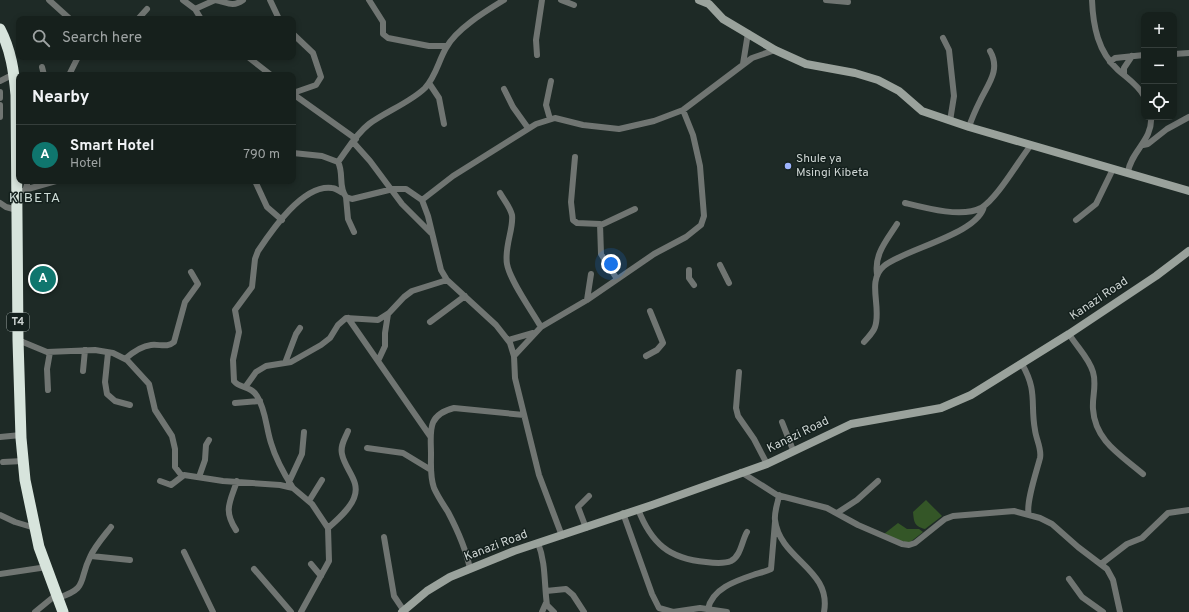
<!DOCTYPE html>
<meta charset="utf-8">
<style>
:root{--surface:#16201c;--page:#232d29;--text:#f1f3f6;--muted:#9ea3a3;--line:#353e3b;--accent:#0f766e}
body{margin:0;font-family:Overpass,sans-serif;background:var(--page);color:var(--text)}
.controls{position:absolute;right:12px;top:12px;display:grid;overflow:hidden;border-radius:8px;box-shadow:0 2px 6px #0003}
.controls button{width:36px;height:36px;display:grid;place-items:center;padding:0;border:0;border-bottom:1px solid var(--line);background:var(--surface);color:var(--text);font:20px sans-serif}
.you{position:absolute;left:611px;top:264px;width:14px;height:14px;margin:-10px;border:3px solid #fff;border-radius:50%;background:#1a73e8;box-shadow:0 0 0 6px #1a73e833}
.badge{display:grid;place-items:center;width:26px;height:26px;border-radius:50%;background:var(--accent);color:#fff;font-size:13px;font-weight:700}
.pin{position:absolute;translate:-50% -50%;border:2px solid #fff;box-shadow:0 1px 4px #0006}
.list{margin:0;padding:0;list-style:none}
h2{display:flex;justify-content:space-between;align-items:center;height:52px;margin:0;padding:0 16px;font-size:17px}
h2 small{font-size:13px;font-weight:400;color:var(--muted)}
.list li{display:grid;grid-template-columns:26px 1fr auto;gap:12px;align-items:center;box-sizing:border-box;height:60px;padding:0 16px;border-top:1px solid var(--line)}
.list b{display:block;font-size:15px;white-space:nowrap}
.list p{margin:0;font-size:13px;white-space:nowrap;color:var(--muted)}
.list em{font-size:13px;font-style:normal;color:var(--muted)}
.icon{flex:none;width:22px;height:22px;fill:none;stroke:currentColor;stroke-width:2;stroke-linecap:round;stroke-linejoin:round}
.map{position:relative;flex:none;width:1189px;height:612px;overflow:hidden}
.search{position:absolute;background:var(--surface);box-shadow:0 2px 6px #0003;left:16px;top:16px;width:280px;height:44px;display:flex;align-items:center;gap:10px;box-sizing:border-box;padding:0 14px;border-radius:8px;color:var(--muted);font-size:15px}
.panel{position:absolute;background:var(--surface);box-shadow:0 2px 6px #0003;left:16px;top:72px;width:280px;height:112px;border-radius:8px}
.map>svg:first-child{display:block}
</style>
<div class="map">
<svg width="1189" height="612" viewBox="0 0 1189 612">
<rect width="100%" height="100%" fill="#1e2a26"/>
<path fill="#345627" d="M 926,500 L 942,516 L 925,529 C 914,526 914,522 913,512 Z
M 898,523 L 907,529 L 919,529 L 923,532 L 909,543 L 897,540 L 884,534 Z"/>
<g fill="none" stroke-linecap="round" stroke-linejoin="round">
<path stroke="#707572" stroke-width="6" d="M 49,0 L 70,19
M 183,0 L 195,9 L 201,19
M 215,0 C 227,2 232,8 243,0
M 270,0 L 279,19
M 369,0 L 383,22 L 383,34 L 388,38 L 429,46 L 447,46
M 561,0 L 574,5
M 826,0 L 848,2
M 1092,0 C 1093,26 1098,52 1118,70 C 1127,78 1138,85 1144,96
M 195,9 L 215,0
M 138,19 L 147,9
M 293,34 L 313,53 L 321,77 L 316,85 L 293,93
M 943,38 L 949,50 L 954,96 L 950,121
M 1174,54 L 1189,53
M 537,55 L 536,40 L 542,0
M 248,57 L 271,75
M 1110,62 L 1115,58 L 1144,55
M 743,64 L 748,33
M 42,67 L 44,75
M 1124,74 L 1124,68 L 1132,56
M 69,75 L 78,57
M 0,81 L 14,74
M 429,83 L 439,98 L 444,124
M 504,89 L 513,107 L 528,128
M 0,92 L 0,98
M 293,94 L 356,139
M 0,105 L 0,117
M 550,119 L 546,105 L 551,81
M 969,127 C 972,118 976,109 980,101 C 988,84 1001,70 990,51
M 353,142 L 370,161 L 402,204 L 431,233
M 1143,145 L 1148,144 L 1167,129 L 1189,117
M 293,153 L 322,156 L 338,162 C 344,173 338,187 346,197 L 352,199 L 393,189 L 406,189 L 422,200 L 428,216 L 441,270 L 447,280 L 496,325 L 510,343 L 514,356 L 515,378 L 539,475 L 562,536
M 575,157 L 571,202 L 573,220 L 577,223 L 600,224 L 601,254 L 617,279
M 338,162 C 347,150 356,134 369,124 C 385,112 411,102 425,88 C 436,76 438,62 446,48 C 456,29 486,11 504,0
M 1128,172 C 1131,151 1153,140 1151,117
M 255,181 L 267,207 L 282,220
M 25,191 L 28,181
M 17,192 L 56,181
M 500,193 C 504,200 510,207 512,215 C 514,228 504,247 507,264 C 510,281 532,311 541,327
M 346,197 L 348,219 L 354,232
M 422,200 L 453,176 L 536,124 L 555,118 L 583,125 L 619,129 L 654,121 L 683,110 L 752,58 L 775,50
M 0,203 L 6,207 L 17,210
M 905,203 C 925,208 962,218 981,208 C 997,199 1019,160 1031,145
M 1076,220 L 1096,204 L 1113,169
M 601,225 L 635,209
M 720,265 L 729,283
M 689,270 L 689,278 L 694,285
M 877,274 C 874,254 887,240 897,224
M 587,300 L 591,274
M 348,318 L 430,436
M 430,322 L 465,296
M 1069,334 C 1077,347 1089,358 1093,372 C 1097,385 1092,396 1093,409 C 1095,441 1121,455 1143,474
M 18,340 L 47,352 L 95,350 L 113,353 L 127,360 L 149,384 L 155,410 L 172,436 L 175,449 L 175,467 L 182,476
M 508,340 L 533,333
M 864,342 C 868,337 873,333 875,327 C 882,307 866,281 884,266 C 904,249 979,234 984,206
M 108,353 L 105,382 L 107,394 L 115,401 L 130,405
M 514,356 L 541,327 L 587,300 L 654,254 L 686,237 L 701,225 L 704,216 L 700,166 L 693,135 L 683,110
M 646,356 L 657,350 L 663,343 L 650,311
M 125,359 C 133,352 141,346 151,345 C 160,344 167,348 174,342 L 185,302 L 198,284 L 191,272
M 378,361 L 385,346 L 385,333 L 388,314
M 285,363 L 296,334 L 300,328
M 1022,364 C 1038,392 1030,403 1035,430 C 1036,439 1042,449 1040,458 C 1037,470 1025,505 1029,515
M 83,371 L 85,350
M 739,372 L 736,408 L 738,416 L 754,439 L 767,464
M 246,386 L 256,372 L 266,366 L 291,362 L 321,345 L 330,338 L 338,325 L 346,318 L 378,320 L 389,313 L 404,297 L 412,291 L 447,280
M 48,390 L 47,369 L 50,352
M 235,403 L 260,401
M 782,422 L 793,450
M 0,437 L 21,435
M 367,448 L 403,453 L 431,470
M 3,462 L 23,461
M 741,472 L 777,495 L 827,508 L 858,525 L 902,544 L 909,545 L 915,543 L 945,519 L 953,516 L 1014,511 L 1040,518 L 1052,524 L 1078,547 L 1107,569 L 1113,580 L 1120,612
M 199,477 L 205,460 L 206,445 L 209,440
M 160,481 L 171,485 L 184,475 L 223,481 L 280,485 L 293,488 L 312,504 L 328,528 L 329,561 L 301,612
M 289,482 L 302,454 L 304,432
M 293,488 C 284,474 276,460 271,443 C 266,428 266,410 257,396 C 250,385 240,389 234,381 L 233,360 L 239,332 L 235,310 L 252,287 L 255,259 L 258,251 C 272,230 303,184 332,188 C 336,188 340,192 343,193
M 779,495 C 778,503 774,512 775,520 C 780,560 832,569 824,612
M 309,501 L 322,480
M 638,509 C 651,543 669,559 706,562 C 714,563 724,564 731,561 C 741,556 742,540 747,532
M 623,513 L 652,594 L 659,608 L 673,612 L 700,608 L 727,612
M 837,513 L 857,500 L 878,481
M 0,515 L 15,522 L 35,528
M 328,528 C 337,520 350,509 354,498 C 361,481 345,470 342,454 C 340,445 345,439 348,431
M 586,528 L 578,507 L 589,496
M 236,530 C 223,510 230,502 237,481
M 384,537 L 394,596 L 404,611
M 538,543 C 546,563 544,584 547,605 L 554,612
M 184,552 L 213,612
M 91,556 L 130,560
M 311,564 L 321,576
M 1101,564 L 1127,544 L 1142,538 L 1168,513 L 1189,510
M 254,569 L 291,612
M 470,569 C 466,549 458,531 448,512 C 443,504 438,497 434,488 C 430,477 431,466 431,454 C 431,432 426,415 454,408 L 524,415
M 0,574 L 47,567
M 1069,579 L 1082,597 L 1103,612
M 546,591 L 566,589 L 573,595 L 584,612
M 58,598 C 89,588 78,581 90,557 C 95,546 104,536 111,527
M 708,609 C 712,589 735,581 753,575 C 759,573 765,572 771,569 L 775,522
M 35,612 L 57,594
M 542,612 L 546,603"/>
<path stroke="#9aa29c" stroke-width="8" d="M 699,0 L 709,4 L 723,19 L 775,50 L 806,64 L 855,73 L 878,80 L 899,91 L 922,111 L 969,127 L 1189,191
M 402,612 L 427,591 L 450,577 L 514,551 L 652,505 L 767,464 L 851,424 L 941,408 L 971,395 L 1069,334 L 1156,276 L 1189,251"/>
<path stroke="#d7e4dc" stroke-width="11" d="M 0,29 C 11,50 14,72 16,95 L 18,340 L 21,438 L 25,480 L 39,547 L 63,612"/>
</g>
<circle fill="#9db4fd" stroke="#14201d" stroke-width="1.5" cx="788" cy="166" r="4"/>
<g text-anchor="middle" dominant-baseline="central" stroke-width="3" stroke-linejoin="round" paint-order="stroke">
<rect fill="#14201d" stroke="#969f9c" stroke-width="1" x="7" y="313" width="22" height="18" rx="3"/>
<g font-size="11" font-weight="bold" fill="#ced5d3">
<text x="18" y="322">T4</text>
</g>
<g font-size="12" fill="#ced5d3" stroke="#14201d" text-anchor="start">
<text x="796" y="159">Shule ya<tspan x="796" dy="14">Msingi Kibeta</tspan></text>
</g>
<g font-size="12" fill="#ced5d3" stroke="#14201d">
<text transform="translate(1099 299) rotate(-34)">Kanazi Road</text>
<text transform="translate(798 435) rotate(-26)">Kanazi Road</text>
<text transform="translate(496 546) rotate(-21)">Kanazi Road</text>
</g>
<g font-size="14" letter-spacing="1" fill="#cbdad5" stroke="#14201d">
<text x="35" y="198">KIBETA</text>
</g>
</g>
</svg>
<div class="controls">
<button>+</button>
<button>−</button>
<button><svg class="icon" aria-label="locate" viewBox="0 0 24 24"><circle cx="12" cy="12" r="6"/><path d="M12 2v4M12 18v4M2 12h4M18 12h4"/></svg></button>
</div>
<div class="you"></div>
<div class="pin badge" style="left:43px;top:279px">A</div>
<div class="search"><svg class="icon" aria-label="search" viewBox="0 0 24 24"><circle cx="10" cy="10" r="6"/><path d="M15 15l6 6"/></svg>Search here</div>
<section class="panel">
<h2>Nearby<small></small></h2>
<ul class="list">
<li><span class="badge">A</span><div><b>Smart Hotel</b><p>Hotel</p></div><em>790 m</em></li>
</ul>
</section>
</div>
